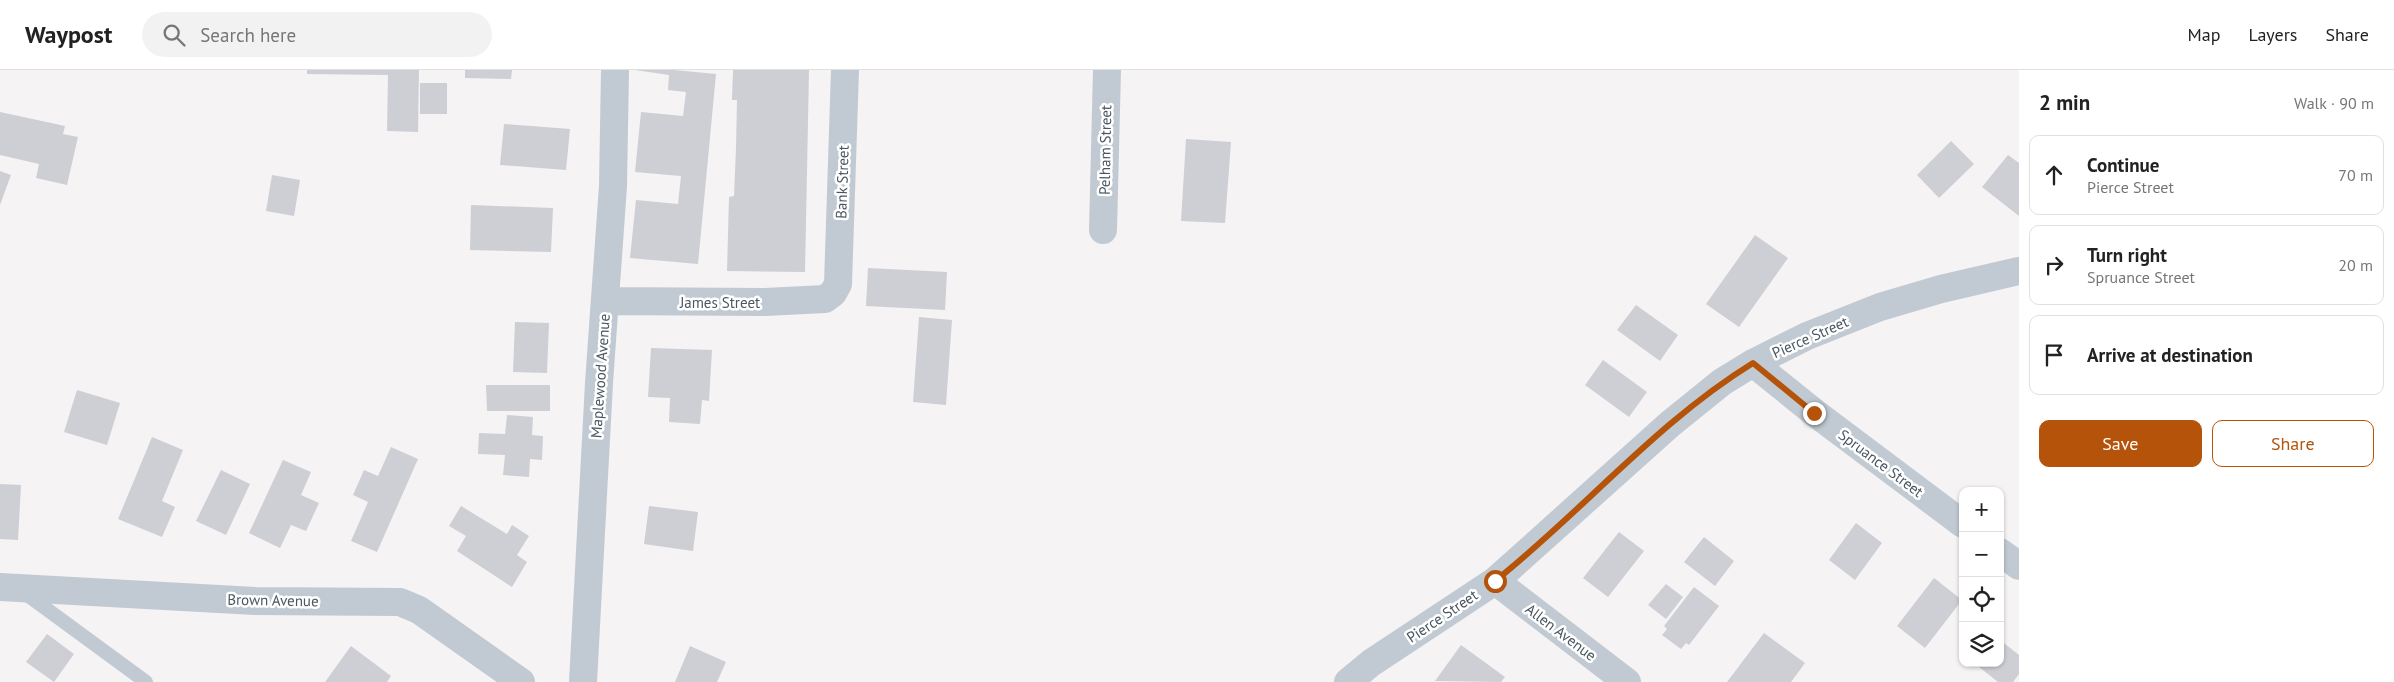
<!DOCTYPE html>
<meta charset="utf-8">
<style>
:root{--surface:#fff;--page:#f2f2f2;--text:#222;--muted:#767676;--line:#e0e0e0;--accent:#b45309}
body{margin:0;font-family:"PT Sans",sans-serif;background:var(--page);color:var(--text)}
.controls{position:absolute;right:15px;bottom:15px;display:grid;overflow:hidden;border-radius:10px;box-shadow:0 1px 4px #0004}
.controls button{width:45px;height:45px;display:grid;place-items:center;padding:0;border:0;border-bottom:1px solid var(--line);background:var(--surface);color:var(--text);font:25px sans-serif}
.stop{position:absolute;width:15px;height:15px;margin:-11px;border:4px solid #b45309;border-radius:50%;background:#fff}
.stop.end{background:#b45309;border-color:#fff;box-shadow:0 1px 5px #0008}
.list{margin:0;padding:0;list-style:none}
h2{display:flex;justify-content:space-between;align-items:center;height:65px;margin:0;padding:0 20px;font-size:21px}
h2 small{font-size:16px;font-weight:400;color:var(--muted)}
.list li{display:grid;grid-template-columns:32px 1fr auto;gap:15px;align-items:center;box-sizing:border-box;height:80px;margin:0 10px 10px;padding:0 10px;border:1px solid var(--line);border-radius:10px}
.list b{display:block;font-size:19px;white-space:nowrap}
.list p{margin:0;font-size:16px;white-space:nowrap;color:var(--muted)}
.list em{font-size:16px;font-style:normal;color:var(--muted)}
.actions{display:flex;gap:10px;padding:15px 20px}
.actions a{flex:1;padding:11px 0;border:1px solid var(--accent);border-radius:10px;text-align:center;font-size:18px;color:var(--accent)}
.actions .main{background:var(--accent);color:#fff}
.icon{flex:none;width:28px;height:28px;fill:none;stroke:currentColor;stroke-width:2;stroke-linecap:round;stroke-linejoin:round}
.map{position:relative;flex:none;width:2019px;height:612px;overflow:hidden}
header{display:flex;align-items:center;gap:30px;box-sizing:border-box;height:70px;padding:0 25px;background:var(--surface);border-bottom:1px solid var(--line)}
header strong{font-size:24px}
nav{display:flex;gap:28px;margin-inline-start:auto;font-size:18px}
.search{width:350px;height:45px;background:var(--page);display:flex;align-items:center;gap:12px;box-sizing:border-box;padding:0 18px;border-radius:28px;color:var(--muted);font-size:19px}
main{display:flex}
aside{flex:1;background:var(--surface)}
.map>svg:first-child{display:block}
</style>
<header>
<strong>Waypost</strong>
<div class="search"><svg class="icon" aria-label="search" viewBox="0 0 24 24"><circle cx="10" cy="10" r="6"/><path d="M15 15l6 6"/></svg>Search here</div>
<nav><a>Map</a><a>Layers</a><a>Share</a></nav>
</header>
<main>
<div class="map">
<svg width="2019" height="612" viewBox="0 0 2019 612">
<rect width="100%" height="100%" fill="#f5f3f3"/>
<path fill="#cdcfd5" d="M 307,0 L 419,0 L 418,62 L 387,61 L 388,5 L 307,4 Z
M 465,0 L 512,0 L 511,9 L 465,8 Z
M 635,0 L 674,0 L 716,4 L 698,194 L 630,188 L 636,130 L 678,134 L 681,106 L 635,102 L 641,42 L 683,46 L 686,22 L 668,20 L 669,5 Z
M 733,0 L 809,0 L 805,202 L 727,201 L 729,127 L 734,126 L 736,78 L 737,30 L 732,30 Z
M 420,13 L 447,13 L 447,44 L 420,44 Z
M 0,42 L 65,56 L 63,64 L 78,67 L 67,115 L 36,108 L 39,94 L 0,85 Z
M 504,54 L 570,59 L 566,100 L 500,95 Z
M 1186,69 L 1231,72 L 1225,153 L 1181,151 Z
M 1951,71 L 1974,94 L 1939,128 L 1917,105 Z
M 2008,85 L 2019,93 L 2019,146 L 1982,117 Z
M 0,101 L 11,105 L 0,135 Z
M 272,105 L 300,110 L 294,146 L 266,141 Z
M 471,135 L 553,138 L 551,182 L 470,180 Z
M 1755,165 L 1788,188 L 1739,257 L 1706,234 Z
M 868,198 L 947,202 L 945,240 L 866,236 Z
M 1636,235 L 1678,265 L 1660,291 L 1617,260 Z
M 919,247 L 952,250 L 946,335 L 913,332 Z
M 515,252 L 549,253 L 547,303 L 513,302 Z
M 651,278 L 712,280 L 709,331 L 702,330 L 700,354 L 669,352 L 670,328 L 648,327 Z
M 1603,290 L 1647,322 L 1629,347 L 1585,315 Z
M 486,315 L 550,315 L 550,341 L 487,341 Z
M 77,320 L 120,333 L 107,375 L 64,362 Z
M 507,345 L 533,347 L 532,365 L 543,366 L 542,390 L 530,389 L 529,407 L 503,405 L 505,385 L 478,384 L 479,363 L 505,364 Z
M 152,367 L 183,380 L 162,431 L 175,437 L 162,467 L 118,449 Z
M 391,377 L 418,389 L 377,482 L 351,471 L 368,432 L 353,425 L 364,400 L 378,406 Z
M 283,390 L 311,402 L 301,425 L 319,433 L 306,461 L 291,455 L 280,478 L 249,463 Z
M 221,400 L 250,414 L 226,465 L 196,451 Z
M 0,414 L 21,415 L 18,470 L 0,469 Z
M 461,436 L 507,464 L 512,455 L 529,466 L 517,485 L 527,492 L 512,517 L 457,481 L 466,466 L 449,456 Z
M 649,436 L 698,442 L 693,481 L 644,474 Z
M 1856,453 L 1882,473 L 1855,510 L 1829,490 Z
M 1619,462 L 1644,481 L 1608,527 L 1583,508 Z
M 1704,467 L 1734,491 L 1715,516 L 1684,492 Z
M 1934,508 L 1962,530 L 1925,578 L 1897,556 Z
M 1666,514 L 1683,527 L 1666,549 L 1648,535 Z
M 1694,517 L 1719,536 L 1689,575 L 1686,573 L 1681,579 L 1662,565 L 1667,559 L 1664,556 Z
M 1764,563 L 1805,593 L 1791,612 L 1727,612 Z
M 47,564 L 74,584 L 54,612 L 26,592 Z
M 2000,570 L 2019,585 L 2019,604 L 2013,612 L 1998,612 L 1974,593 L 2000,593 Z
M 1461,575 L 1505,607 L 1501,612 L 1435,611 Z
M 351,576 L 391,606 L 387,612 L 325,612 Z
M 690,576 L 726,592 L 717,612 L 675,612 Z"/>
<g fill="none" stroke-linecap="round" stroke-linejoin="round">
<path stroke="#c1cad2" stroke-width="14" d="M 22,521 L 146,612"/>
<path stroke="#c1cad2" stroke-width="28" d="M 1103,160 L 1107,0
M 605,231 L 765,232 L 825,229 L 833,223 L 838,214 L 845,0
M 1753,293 L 1815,343 L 1963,454
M 2000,482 L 2019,496
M 1495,511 L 1627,612
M 0,517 L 255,531 L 400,532 L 419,540 L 521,612
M 583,612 L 599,313 L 613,116 L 615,0
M 1348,612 L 1371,593 L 1495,511 L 1670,354 L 1722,312 L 1753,293 L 1807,266 L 1880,237 L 1941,219 L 2019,201"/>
</g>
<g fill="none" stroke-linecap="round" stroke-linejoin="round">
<path stroke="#b45309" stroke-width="6" d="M 1495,511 C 1583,441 1657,352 1753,293 L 1814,343"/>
</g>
<g text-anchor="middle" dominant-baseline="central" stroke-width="5" stroke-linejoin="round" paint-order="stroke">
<g font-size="15" fill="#4a5661" stroke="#fff">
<text transform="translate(1105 80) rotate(-89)">Pelham Street</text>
<text transform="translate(842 112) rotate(-88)">Bank Street</text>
<text x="720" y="232">James Street</text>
<text transform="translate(1810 267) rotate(-24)">Pierce Street</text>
<text transform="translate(600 306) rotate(-86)">Maplewood Avenue</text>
<text transform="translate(1881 393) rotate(37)">Spruance Street</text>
<text transform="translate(273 530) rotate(1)">Brown Avenue</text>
<text transform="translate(1442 546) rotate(-34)">Pierce Street</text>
<text transform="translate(1561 562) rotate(37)">Allen Avenue</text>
</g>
</g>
</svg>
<div class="controls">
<button>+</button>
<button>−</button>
<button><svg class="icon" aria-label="locate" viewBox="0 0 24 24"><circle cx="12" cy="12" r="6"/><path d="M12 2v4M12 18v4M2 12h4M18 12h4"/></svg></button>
<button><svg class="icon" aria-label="layers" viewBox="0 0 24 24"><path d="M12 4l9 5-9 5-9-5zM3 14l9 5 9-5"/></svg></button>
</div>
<div class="stop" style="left:1495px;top:511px"></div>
<div class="stop end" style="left:1814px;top:343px"></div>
</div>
<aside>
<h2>2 min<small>Walk · 90 m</small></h2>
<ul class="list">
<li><svg class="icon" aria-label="ahead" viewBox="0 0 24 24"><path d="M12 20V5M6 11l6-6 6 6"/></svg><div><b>Continue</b><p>Pierce Street</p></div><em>70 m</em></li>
<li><svg class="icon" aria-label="right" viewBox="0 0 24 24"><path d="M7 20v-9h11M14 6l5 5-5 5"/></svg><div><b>Turn right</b><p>Spruance Street</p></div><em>20 m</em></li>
<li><svg class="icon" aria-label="arrive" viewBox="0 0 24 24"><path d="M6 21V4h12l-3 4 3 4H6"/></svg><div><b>Arrive at destination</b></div></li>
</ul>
<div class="actions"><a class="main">Save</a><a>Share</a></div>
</aside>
</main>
